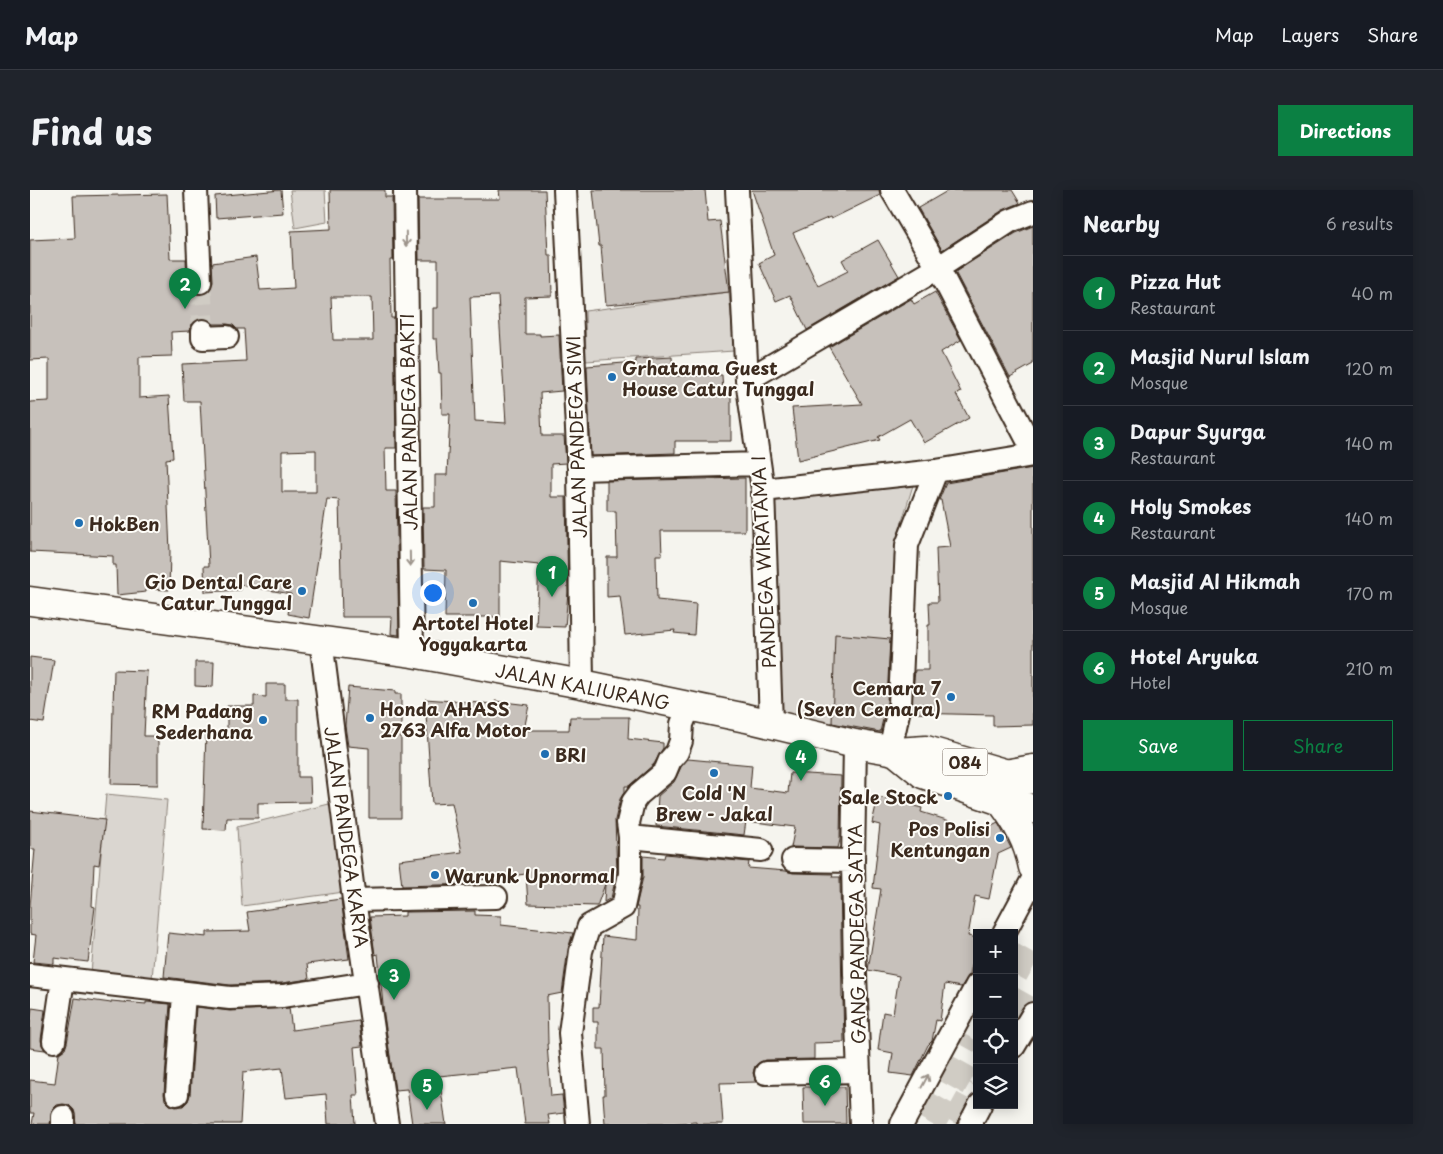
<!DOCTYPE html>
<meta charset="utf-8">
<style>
:root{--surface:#171b24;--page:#20242c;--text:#f1f3f6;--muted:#9ea1a6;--line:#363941;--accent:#0b8043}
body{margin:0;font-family:"Playpen Sans",sans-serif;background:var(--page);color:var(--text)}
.controls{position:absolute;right:15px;bottom:15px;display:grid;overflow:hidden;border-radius:0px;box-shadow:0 2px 12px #0003}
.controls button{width:45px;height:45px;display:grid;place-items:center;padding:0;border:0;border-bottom:1px solid var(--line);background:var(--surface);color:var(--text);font:25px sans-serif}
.you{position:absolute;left:402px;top:402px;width:18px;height:18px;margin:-12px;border:4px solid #fff;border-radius:50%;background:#1a73e8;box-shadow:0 0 0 8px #1a73e833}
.badge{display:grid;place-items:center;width:32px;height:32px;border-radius:50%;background:var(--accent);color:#fff;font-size:16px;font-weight:700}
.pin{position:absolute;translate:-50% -41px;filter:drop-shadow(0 1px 2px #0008)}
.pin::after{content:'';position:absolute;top:26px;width:18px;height:15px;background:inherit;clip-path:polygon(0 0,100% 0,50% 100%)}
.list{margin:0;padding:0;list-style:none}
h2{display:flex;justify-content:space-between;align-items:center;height:65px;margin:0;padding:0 20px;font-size:21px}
h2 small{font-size:16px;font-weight:400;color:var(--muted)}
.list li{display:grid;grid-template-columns:32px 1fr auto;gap:15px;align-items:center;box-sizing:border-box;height:75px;padding:0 20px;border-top:1px solid var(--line)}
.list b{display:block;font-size:19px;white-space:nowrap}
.list p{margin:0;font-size:16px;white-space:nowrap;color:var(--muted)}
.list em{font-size:16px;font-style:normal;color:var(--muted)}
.actions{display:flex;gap:10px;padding:15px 20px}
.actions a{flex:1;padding:11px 0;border:1px solid var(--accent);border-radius:0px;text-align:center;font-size:18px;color:var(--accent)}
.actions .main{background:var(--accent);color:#fff}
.icon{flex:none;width:28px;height:28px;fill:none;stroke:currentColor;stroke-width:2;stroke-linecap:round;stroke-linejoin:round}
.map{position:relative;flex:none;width:1003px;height:934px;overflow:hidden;border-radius:0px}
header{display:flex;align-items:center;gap:30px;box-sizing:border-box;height:70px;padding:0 25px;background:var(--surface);border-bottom:1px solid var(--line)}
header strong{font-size:24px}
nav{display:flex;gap:28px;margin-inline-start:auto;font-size:18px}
.intro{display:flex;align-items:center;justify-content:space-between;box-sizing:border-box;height:120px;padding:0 30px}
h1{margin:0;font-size:35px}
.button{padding:12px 22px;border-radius:0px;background:var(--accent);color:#fff;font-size:18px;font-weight:700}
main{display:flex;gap:30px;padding:0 30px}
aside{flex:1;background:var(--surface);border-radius:0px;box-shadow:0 2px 12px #0003}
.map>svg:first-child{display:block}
</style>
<header>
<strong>Map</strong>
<nav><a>Map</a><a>Layers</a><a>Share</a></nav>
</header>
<div class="intro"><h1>Find us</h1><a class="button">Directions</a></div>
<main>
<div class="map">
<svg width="1003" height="934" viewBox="0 0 1003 934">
<rect width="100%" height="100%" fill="#f5f4ee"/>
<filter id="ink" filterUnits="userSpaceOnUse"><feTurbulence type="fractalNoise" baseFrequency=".02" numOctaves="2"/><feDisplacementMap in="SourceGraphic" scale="10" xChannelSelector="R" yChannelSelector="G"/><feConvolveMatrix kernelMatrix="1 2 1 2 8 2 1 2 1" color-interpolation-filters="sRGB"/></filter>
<g filter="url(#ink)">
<path fill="#dad6d0" stroke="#8a8077" d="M 260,0 L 295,0 L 297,32 L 265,38 Z
M 699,102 L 704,161 L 556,171 L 555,121 Z
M 884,292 L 866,351 L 860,541 L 846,545 L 752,528 L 742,306 Z
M 76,604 L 137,610 L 122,789 L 61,784 Z
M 303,613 L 314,702 L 212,716 L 207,637 Z"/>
<path fill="#c7c1bb" stroke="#3b2a1e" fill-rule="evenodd" d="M 251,0 L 253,23 L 186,28 L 185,6 Z
M 300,0 L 355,0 L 355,7 L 362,7 L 363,70 L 360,70 L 361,128 L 364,128 L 366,258 L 355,258 L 356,301 L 366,301 L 369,445 L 361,444 L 362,427 L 312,427 L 309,310 L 297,309 L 279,428 L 258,424 L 261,404 L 210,395 L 211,400 L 175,402 L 174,376 L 179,376 L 170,211 L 154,211 L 152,174 L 216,171 L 214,139 L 207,139 L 203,135 L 197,134 L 184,134 L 180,130 L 173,128 L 166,130 L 161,135 L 160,141 L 141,142 L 142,166 L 109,167 L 109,208 L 139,206 L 143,268 L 136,269 L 140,362 L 139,400 L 116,399 L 116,402 L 87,405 L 86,375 L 83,375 L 83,366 L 0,362 L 0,212 L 19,211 L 19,169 L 0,170 L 0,50 L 45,48 L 43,6 L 137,4 L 140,69 L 156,69 L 157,93 L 159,99 L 164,103 L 171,105 L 177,103 L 181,98 L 183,91 L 182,73 L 226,67 L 230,100 L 264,98 L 261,41 L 301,39 ZM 301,107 L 342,107 L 343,150 L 303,150 ZM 286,260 L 286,302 L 252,302 L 252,261 Z
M 469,0 L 515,0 L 518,65 L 521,65 L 522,106 L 495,107 L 495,144 L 510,144 L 510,146 L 529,145 L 532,201 L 510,203 L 512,246 L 534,246 L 536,273 L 521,274 L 521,307 L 536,307 L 538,402 L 535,437 L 506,436 L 509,375 L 470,371 L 470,427 L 415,427 L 416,380 L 394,379 L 393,317 L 405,317 L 405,285 L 417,285 L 420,224 L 412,224 L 411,183 L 409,183 L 407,149 L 403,149 L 403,118 L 408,118 L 408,70 L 389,70 L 388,9 L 470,9 ZM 468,106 L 476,233 L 445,231 L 440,107 Z
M 563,0 L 675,0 L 678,32 L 690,31 L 699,102 L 650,107 L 650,108 L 576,115 L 571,56 L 569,56 Z
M 722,0 L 849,0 L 850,5 L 801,29 L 800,27 L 763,43 L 788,96 L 818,81 L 812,70 L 848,50 L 869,86 L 777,140 L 760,105 L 746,111 L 729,73 L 744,65 Z
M 919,0 L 982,0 L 990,13 L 973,20 L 912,60 L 888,18 Z
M 1003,36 L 1003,174 L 980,187 L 925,82 L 986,43 Z
M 905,102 L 931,150 L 911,162 L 931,202 L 926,204 L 939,228 L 894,253 L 880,229 L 848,247 L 850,250 L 768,270 L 762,218 L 832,214 L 799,157 L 881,109 L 884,114 Z
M 642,167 L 643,186 L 692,185 L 693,204 L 701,204 L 701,251 L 645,251 L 645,263 L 561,266 L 557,176 L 606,172 L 606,169 Z
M 1003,278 L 1003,535 L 963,536 L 963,525 L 881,523 L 885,480 L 898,480 L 898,435 L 900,435 L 899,412 L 908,412 L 906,358 L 920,357 L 911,310 L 909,310 L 916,293 Z
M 715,288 L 715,341 L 631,341 L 632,365 L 626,365 L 627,410 L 666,414 L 664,445 L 644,443 L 645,440 L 595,445 L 590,406 L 577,407 L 577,367 L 587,367 L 586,321 L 577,321 L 577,291 Z
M 805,444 L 860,449 L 857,512 L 850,542 L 802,533 Z
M 0,467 L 24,470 L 14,533 L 0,531 Z
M 165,472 L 184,472 L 183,497 L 165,496 Z
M 84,480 L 117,481 L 114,546 L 128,546 L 128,595 L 81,594 Z
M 236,494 L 255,494 L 255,509 L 268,509 L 268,587 L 280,587 L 281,612 L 228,613 L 228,628 L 197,628 L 196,640 L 173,639 L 176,542 L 197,543 L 197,516 L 224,516 L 224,506 L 236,507 Z
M 318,497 L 365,501 L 365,504 L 371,504 L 371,628 L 339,628 L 339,558 L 318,556 L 315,536 Z
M 395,509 L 465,514 L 465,511 L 499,515 L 494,540 L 539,540 L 540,527 L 599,527 L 598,549 L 633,553 L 633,558 L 624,574 L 599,596 L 595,596 L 595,601 L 590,609 L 585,630 L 587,683 L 581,708 L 574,712 L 575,694 L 567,716 L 498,714 L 496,684 L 441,691 L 442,694 L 372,696 L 369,670 L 432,662 L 422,613 L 402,614 Z
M 658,569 L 722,575 L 720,598 L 758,603 L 760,583 L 811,586 L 810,650 L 808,658 L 761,657 L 765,637 L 716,631 L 714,645 L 626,636 L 628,606 L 644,592 L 651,577 Z
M 848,607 L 892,618 L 891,622 L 952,641 L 968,633 L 981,658 L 968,664 L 959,709 L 945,706 L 938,746 L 947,748 L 947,751 L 940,784 L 931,797 L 915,794 L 910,831 L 906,830 L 902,851 L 898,855 L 883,886 L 860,883 L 863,863 L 848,860 L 853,822 L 863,824 L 869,786 L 838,780 L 851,699 L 843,698 L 850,635 L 842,633 Z
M 0,621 L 75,630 L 69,675 L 64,674 L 62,716 L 65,717 L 58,772 L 24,768 L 24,774 L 3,772 L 6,745 L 0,744 L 0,716 L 5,659 L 0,659 Z
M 635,664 L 719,672 L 718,678 L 756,681 L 763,683 L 803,684 L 802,687 L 810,687 L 812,808 L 813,809 L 814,852 L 784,853 L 784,869 L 736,870 L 730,872 L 725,876 L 723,883 L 725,889 L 727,892 L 690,893 L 693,934 L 666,934 L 666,932 L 637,934 L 575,934 L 573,905 L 575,905 L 574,859 L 568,859 L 568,832 L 563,832 L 563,817 L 569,817 L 573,746 L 607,750 L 608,717 L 606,717 L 613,687 L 613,666 L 634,668 Z
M 311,709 L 319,769 L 277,774 L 279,789 L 252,793 L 200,795 L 134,787 L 138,743 L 177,747 L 177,742 L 220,741 L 217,722 Z
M 445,721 L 445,725 L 471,726 L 471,735 L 543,743 L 538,759 L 532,803 L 517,806 L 518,854 L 517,854 L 521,906 L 532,905 L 534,923 L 518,925 L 520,934 L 495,934 L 488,878 L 409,886 L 416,934 L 382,934 L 377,899 L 365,900 L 354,825 L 348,764 L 345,765 L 340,727 L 375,726 L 375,722 Z
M 45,808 L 81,813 L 81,811 L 116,814 L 116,812 L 140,814 L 134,904 L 135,910 L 140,915 L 146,917 L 153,916 L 158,911 L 160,905 L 166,817 L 200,821 L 259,818 L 262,840 L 329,831 L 332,856 L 324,857 L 328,905 L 323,905 L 325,934 L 298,934 L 296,904 L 256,908 L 252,878 L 213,882 L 210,934 L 46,934 L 44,920 L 39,915 L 33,914 L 27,915 L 22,920 L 20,934 L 2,934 L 4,923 L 0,923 L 0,890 L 25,893 L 29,863 L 35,859 L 37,853 Z
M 2,818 L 15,820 L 11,850 L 12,855 L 15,860 L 0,858 L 0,834 Z
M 773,897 L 815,897 L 816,934 L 774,934 Z"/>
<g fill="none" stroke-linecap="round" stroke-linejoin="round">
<path stroke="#d0ccc4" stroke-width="22" stroke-dasharray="22 11" stroke-linecap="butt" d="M 170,92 L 173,141"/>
<path stroke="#d0ccc4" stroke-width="28" stroke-dasharray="28 14" stroke-linecap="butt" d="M 984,784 L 1003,750
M 984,828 L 1003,794
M 901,934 L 947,851
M 926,934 L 947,896"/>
<g stroke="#3b2a1e" stroke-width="26">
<path id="minor" d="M 166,0 L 170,92
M 375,0 L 382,463
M 535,0 L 549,279 L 552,494
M 707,0 L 717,190 L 733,300 L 741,534
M 862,0 L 908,78 L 1003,260
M 173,141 L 173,148 L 197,147
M 717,190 L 908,78 L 980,31 L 1003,22
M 549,279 L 729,274
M 733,300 L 906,281 L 1003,265
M 291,450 L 324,710 L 357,934
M 825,554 L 823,671 L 825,784 L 831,934
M 860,560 L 870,514 L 877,355 L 906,281
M 600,647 L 731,660
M 763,670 L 823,671
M 324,710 L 466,707
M 974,743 L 1003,689
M 0,785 L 200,808 L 253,806 L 337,793
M 24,851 L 33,789
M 984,856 L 1003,824
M 736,883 L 829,881
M 147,904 L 154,804
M 33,934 L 33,927
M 548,934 L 540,843 L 551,761 L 559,736 L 593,717 L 600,684 L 600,647 L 598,633 L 603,612 L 609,604 L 635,582 L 640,570 L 647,562 L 651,551 L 652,534 L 659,517
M 872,934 L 947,795
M 940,934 L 950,915"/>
</g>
<g stroke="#3b2a1e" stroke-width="31">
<path id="major" d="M 0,411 L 382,463 L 552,494 L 716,528 L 825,554 L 860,560 L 866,562 L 893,584 L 971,611 L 1003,619
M 866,562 L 896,560 L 998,590
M 971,611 C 988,634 997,649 1003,677"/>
</g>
<g stroke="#3b2a1e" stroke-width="31">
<path id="highway" d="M 975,584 L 1003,579"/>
</g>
<use href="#minor" stroke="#fdfcf7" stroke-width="22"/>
<use href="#major" stroke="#fdfcf7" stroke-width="28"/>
<use href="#highway" stroke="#fdfcf7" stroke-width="28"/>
</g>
<defs><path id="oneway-shaft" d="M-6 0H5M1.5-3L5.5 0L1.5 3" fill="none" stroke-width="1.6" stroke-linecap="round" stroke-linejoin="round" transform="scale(1.25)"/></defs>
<g stroke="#9c938a">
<use href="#oneway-shaft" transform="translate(376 49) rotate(89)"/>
<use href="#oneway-shaft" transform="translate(380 369) rotate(89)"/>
<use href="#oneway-shaft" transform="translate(895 891) rotate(-62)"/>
</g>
</g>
<g fill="#1f6fb2" stroke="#fdfcf7" stroke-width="2">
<circle cx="582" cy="187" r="5"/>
<circle cx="49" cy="333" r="5"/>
<circle cx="272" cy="401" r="5"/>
<circle cx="443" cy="413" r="5"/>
<circle cx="921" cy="507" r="5"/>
<circle cx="340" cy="528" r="5"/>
<circle cx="233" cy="530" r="5"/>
<circle cx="515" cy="564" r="5"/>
<circle cx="684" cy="583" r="5"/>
<circle cx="918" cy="606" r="5"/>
<circle cx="970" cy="648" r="5"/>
<circle cx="405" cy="685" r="5"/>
</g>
<g text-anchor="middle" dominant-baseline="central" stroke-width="4" stroke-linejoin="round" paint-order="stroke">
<rect fill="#fdfcf7" stroke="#75695f" stroke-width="1" x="912.5" y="558.5" width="45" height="27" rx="4"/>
<g font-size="16" font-weight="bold" fill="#3b2a1e">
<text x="935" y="572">084</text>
</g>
<g font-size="18" font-weight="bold" fill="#3b2a1e" stroke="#fdfcf7" text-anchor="start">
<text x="592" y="177">Grhatama Guest<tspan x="592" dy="21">House Catur Tunggal</tspan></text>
<text x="59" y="333">HokBen</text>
<text x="262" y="391" text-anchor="end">Gio Dental Care<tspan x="262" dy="21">Catur Tunggal</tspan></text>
<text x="443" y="432" text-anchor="middle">Artotel Hotel<tspan x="443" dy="21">Yogyakarta</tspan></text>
<text x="911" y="497" text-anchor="end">Cemara 7<tspan x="911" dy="21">(Seven Cemara)</tspan></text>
<text x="350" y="518">Honda AHASS<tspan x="350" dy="21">2763 Alfa Motor</tspan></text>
<text x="223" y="520" text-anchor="end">RM Padang<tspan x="223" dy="21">Sederhana</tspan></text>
<text x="525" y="564">BRI</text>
<text x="684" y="602" text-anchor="middle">Cold 'N<tspan x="684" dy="21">Brew - Jakal</tspan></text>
<text x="908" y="606" text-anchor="end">Sale Stock</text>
<text x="960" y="638" text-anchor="end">Pos Polisi<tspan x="960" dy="21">Kentungan</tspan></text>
<text x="415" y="685">Warunk Upnormal</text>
</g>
<g font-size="18" fill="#3b2a1e" stroke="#fdfcf7">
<text transform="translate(378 232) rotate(-91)">JALAN PANDEGA BAKTI</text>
<text transform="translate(546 247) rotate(-92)">JALAN PANDEGA SIWI</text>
<text transform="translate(733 372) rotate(-93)">PANDEGA WIRATAMA I</text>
<text transform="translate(553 496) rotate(11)">JALAN KALIURANG</text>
<text transform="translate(317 647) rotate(82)">JALAN PANDEGA KARYA</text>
<text transform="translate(826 744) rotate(-91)">GANG PANDEGA SATYA</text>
</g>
</g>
</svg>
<div class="controls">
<button>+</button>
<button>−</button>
<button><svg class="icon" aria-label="locate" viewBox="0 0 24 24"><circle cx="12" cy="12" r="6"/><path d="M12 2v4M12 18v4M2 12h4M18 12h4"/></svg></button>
<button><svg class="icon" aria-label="layers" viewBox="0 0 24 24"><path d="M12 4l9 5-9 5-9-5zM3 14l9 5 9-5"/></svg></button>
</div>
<div class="you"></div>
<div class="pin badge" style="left:522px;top:407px">1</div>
<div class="pin badge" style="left:155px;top:119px">2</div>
<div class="pin badge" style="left:364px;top:810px">3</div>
<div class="pin badge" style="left:771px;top:591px">4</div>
<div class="pin badge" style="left:397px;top:920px">5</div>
<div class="pin badge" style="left:795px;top:916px">6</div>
</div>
<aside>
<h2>Nearby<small>6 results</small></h2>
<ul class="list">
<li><span class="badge">1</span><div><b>Pizza Hut</b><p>Restaurant</p></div><em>40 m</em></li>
<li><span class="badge">2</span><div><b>Masjid Nurul Islam</b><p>Mosque</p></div><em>120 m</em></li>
<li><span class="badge">3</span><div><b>Dapur Syurga</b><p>Restaurant</p></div><em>140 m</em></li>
<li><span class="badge">4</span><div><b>Holy Smokes</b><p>Restaurant</p></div><em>140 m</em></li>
<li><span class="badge">5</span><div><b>Masjid Al Hikmah</b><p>Mosque</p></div><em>170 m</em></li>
<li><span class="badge">6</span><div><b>Hotel Aryuka</b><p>Hotel</p></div><em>210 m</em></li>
</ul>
<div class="actions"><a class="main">Save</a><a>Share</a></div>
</aside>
</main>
